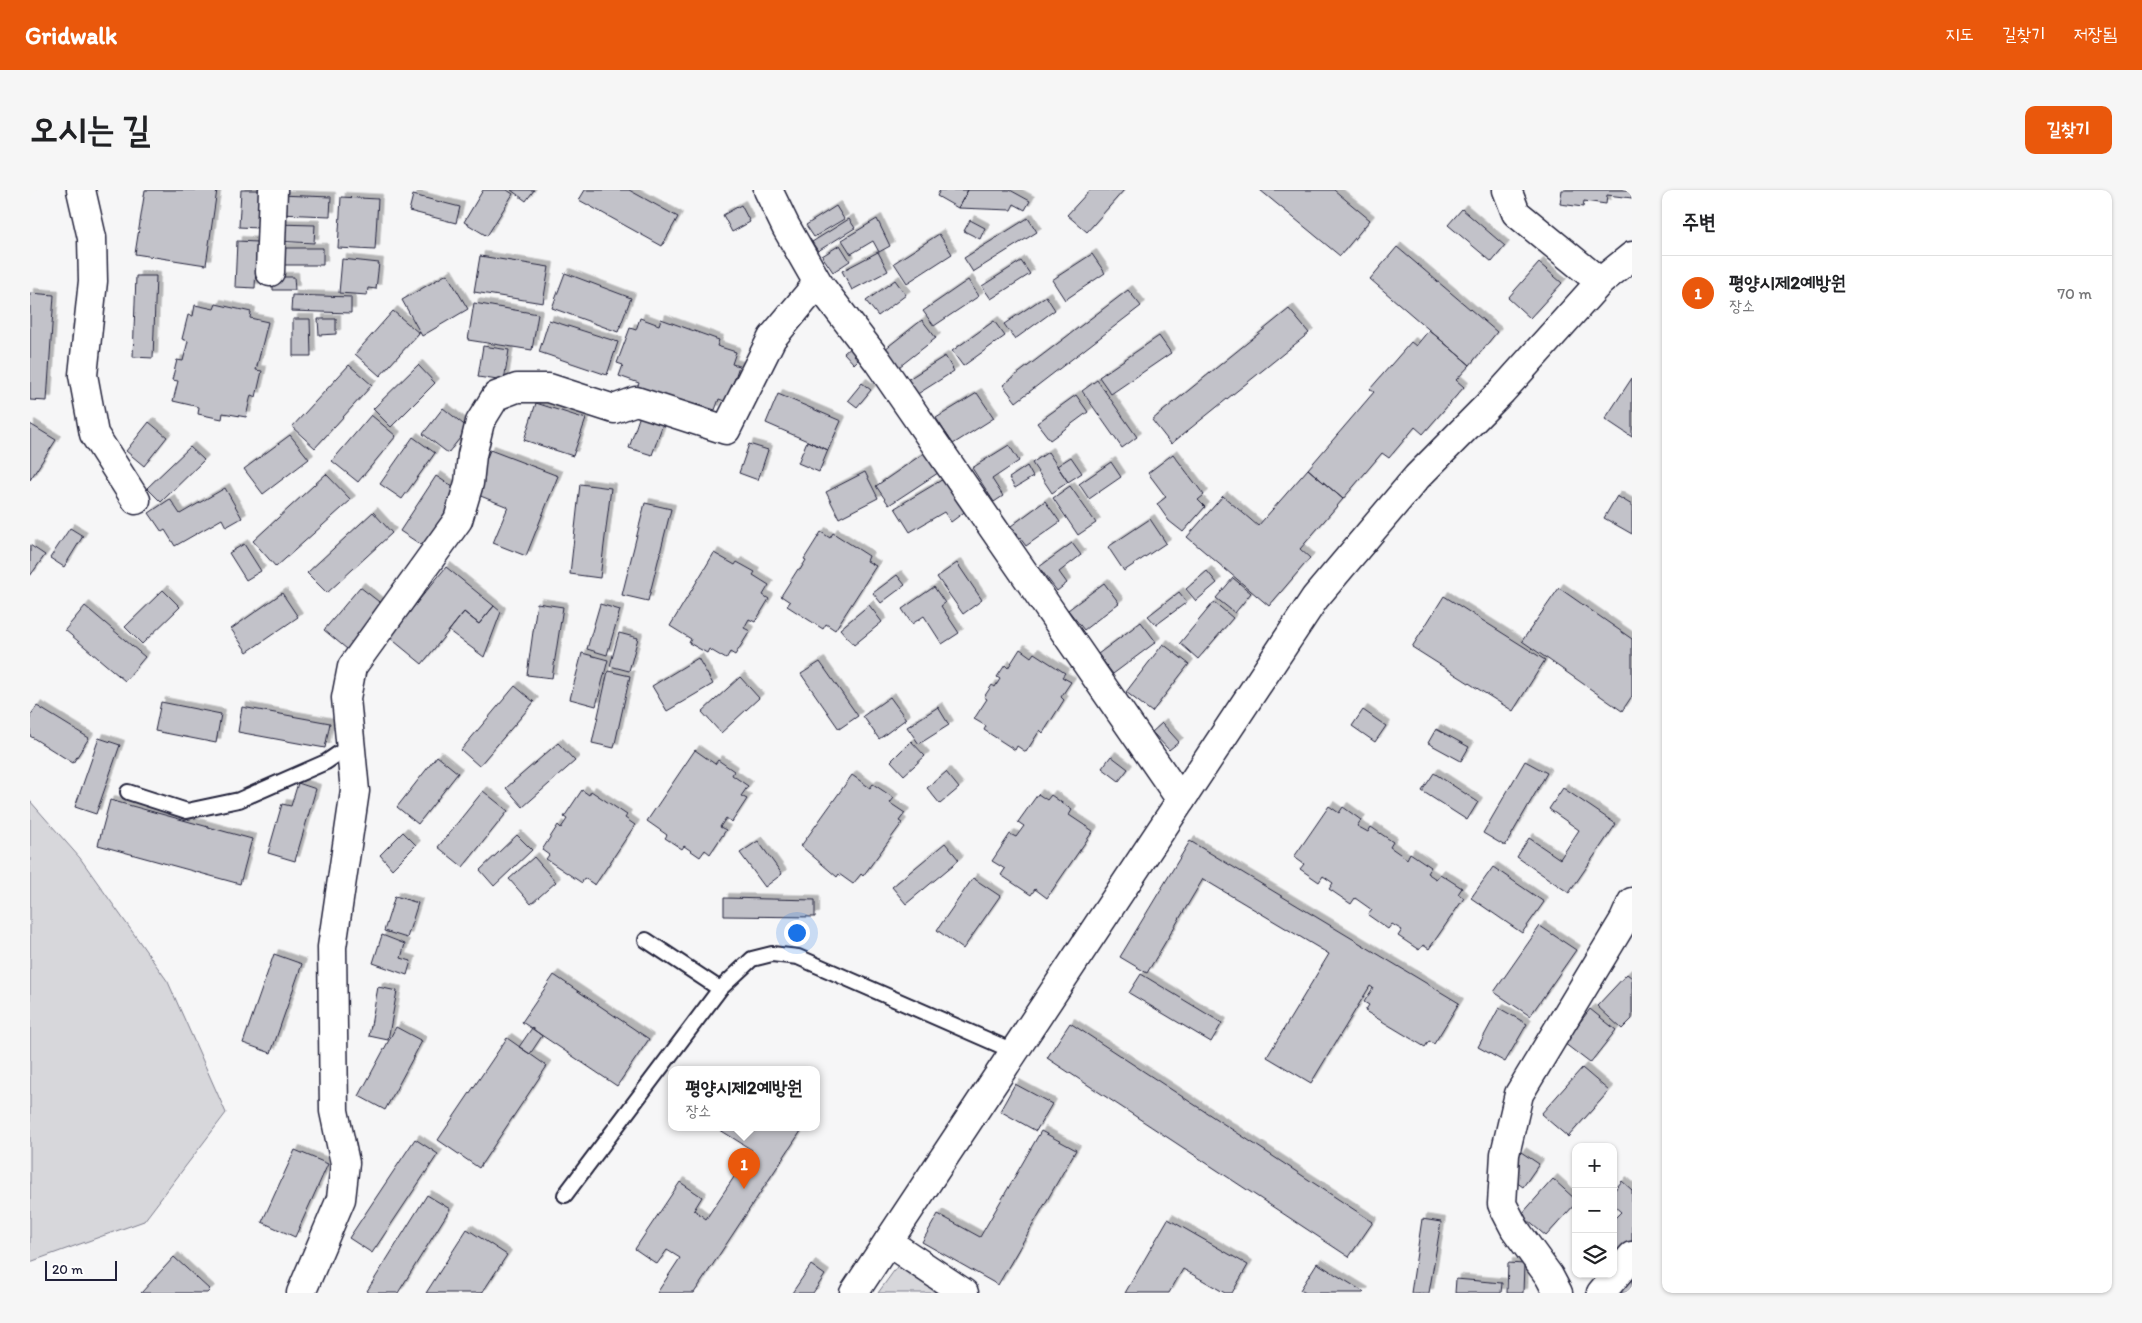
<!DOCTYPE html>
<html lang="ko">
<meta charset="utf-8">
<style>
:root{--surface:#fff;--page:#f6f6f6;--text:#202124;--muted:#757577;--line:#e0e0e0;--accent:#ea580c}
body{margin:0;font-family:Itim,"Poor Story",sans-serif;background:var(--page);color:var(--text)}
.controls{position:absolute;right:15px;bottom:15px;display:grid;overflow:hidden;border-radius:10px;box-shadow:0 1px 4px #0004}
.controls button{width:45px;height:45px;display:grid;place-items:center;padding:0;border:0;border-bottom:1px solid var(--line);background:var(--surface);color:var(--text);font:25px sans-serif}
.scale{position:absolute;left:15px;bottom:12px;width:72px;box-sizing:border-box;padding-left:5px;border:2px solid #22223b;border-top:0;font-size:14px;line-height:18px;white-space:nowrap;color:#22223b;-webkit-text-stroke:4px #fff;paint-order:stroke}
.you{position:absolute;left:766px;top:742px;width:18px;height:18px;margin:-12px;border:4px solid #fff;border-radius:50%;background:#1a73e8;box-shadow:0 0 0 8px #1a73e833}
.badge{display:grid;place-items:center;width:32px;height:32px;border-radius:50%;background:var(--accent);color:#fff;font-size:16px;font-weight:700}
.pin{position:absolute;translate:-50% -41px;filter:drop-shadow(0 1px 2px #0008)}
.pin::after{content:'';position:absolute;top:26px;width:18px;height:15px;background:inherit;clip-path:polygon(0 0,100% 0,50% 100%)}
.popup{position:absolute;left:638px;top:876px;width:152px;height:65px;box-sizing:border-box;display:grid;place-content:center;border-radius:10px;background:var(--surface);filter:drop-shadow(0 1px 4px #0005);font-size:16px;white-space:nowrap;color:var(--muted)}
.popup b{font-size:19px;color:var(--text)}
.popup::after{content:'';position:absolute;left:50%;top:100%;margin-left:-10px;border:10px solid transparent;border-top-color:var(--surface)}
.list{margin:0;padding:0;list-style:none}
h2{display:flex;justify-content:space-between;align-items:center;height:65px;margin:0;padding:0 20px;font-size:21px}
h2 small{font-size:16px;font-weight:400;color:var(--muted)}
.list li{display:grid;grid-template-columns:32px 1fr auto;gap:15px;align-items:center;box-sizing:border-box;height:75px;padding:0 20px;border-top:1px solid var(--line)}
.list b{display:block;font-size:19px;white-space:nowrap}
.list p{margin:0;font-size:16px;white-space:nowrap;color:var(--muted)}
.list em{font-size:16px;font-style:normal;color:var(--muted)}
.icon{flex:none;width:28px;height:28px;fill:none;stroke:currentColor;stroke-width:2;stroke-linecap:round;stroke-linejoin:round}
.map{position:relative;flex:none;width:1602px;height:1103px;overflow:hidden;border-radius:10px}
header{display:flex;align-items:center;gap:30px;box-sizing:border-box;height:70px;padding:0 25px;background:var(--accent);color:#fff}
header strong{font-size:24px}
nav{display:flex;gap:28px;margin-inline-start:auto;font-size:18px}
.intro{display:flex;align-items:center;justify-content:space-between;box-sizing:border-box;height:120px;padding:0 30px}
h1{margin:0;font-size:35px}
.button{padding:12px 22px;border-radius:10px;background:var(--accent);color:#fff;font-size:18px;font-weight:700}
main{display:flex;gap:30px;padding:0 30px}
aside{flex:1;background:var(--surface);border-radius:10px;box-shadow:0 1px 4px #0004}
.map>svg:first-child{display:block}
</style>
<header>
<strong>Gridwalk</strong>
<nav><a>지도</a><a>길찾기</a><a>저장됨</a></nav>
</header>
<div class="intro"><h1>오시는 길</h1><a class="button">길찾기</a></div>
<main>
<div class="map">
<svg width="1602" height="1103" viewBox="0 0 1602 1103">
<defs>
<filter id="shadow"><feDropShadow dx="4.5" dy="-4.5" stdDeviation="0" flood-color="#0004"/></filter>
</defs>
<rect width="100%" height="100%" fill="#f6f6f7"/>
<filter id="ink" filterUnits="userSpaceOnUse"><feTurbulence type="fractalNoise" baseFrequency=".02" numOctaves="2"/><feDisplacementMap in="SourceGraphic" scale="10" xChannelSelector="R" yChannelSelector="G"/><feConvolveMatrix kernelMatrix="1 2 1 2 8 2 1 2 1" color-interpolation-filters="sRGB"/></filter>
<g filter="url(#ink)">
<path fill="#d7d7db" stroke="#7c7c8b" d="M 0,611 L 50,668 L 138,792 L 196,923 L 114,1031 L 0,1072 Z
M 869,1074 L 916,1103 L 848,1103 Z"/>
<path fill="#c2c2c9" stroke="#22223b" filter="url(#shadow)" d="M 115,0 L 187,0 L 176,75 L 105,64 Z
M 211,0 L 230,0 L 228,38 L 209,37 Z
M 453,0 L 477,0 L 483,4 L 457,46 L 434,32 Z
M 481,0 L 504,0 L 496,11 Z
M 555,0 L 599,0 L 648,27 L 632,56 L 549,10 Z
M 910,0 L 938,0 L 928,18 L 907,6 Z
M 938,0 L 980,0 L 1000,11 L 995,20 L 984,14 L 981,20 L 928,18 Z
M 1060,0 L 1094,0 L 1057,42 L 1037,25 Z
M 1230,0 L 1304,0 L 1340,30 L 1310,66 Z
M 1532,0 L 1602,0 L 1602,8 L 1577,5 L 1576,14 L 1554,11 L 1553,17 L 1530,14 Z
M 249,5 L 301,7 L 300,26 L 248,24 Z
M 383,5 L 430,17 L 426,33 L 379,21 Z
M 311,7 L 348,9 L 345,60 L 308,58 Z
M 711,15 L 720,32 L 702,42 L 693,25 Z
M 806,16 L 814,29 L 784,47 L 776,35 Z
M 1432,19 L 1475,56 L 1462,72 L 1418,35 Z
M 998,28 L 1007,42 L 943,82 L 934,68 Z
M 819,29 L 825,38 L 788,61 L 782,52 Z
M 847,29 L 860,56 L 849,62 L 843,51 L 821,64 L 812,50 Z
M 940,30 L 955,38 L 950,49 L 934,41 Z
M 245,34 L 285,35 L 284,53 L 245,51 Z
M 909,44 L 922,64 L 877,93 L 864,73 Z
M 207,51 L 227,52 L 225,98 L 205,97 Z
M 810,55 L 820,71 L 803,82 L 792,66 Z
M 1367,57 L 1467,142 L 1440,175 L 1340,89 Z
M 244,58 L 293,58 L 293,75 L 244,75 Z
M 848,62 L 858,81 L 822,100 L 812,81 Z
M 1062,64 L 1075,83 L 1035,110 L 1022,90 Z
M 450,66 L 519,77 L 513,113 L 444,102 Z
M 312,69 L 349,73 L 346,99 L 338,98 L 337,105 L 309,103 Z
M 991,71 L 1000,84 L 961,109 L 952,96 Z
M 1509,73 L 1532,93 L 1500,128 L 1478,108 Z
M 535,83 L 601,108 L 588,142 L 522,118 Z
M 417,84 L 438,119 L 392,146 L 372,110 Z
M 106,86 L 126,86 L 123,168 L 103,167 Z
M 243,87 L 264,87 L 265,100 L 243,100 Z
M 865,90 L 876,105 L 848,126 L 836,111 Z
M 938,90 L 949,106 L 904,136 L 893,121 Z
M 1098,100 L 1111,116 L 986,212 L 973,195 Z
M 0,103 L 24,105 L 17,211 L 0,210 Z
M 262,105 L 321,107 L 321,123 L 261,121 Z
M 1016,106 L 1025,120 L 985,149 L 974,134 Z
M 444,113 L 508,124 L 502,160 L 438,150 Z
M 186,114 L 221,122 L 220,128 L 238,132 L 226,180 L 232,181 L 226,207 L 221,205 L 216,227 L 193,223 L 192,229 L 168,224 L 169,217 L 143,211 L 148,191 L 142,190 L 147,170 L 153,171 L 158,151 L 152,149 L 158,125 L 163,126 L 165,115 L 184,119 Z
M 1259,119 L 1279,143 L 1141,254 L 1122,230 Z
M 363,121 L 389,143 L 350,186 L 325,164 Z
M 610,128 L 629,135 L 631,129 L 689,150 L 687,156 L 706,162 L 702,174 L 709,176 L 697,212 L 689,209 L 685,220 L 666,214 L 664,220 L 606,200 L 609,193 L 589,186 L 593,175 L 587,173 L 600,138 L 606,140 Z
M 263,129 L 280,129 L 281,166 L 263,166 Z
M 288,129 L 306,129 L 306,144 L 289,145 Z
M 519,130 L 588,152 L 577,185 L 509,162 Z
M 892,130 L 906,148 L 869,177 L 855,159 Z
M 964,131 L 975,146 L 933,176 L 922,161 Z
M 1399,140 L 1440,175 L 1426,190 L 1434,197 L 1393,244 L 1385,237 L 1359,268 L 1352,263 L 1313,309 L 1278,279 L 1344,202 L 1340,199 L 1381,152 L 1386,156 Z
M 1129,146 L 1141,163 L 1081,204 L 1069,187 Z
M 453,156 L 479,160 L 474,191 L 448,187 Z
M 822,156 L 831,167 L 824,174 L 814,163 Z
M 915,166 L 924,181 L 886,205 L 877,190 Z
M 319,175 L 342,195 L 285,258 L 262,237 Z
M 388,175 L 405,193 L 361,237 L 343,219 Z
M 1602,188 L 1602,247 L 1575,229 Z
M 1067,190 L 1107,247 L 1092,258 L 1052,201 Z
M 832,193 L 841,200 L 827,217 L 818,210 Z
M 947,203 L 964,228 L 923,254 L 906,228 Z
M 748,204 L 811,231 L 798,260 L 736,233 Z
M 1046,205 L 1058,222 L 1020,250 L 1007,233 Z
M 506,213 L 556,229 L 543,266 L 494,250 Z
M 413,218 L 438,238 L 418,263 L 393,244 Z
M 612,219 L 635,228 L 622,265 L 599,258 Z
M 341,225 L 366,246 L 328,292 L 302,271 Z
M 119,232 L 137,247 L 114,276 L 96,261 Z
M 0,234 L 26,250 L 0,290 Z
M 260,245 L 279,269 L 233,304 L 214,279 Z
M 383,247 L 405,263 L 372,309 L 350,294 Z
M 777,251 L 798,260 L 789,282 L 768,273 Z
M 719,254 L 738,260 L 728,290 L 709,283 Z
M 979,255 L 989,271 L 962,289 L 973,306 L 964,312 L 942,278 Z
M 160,257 L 174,270 L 131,312 L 117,298 Z
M 460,260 L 528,286 L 496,366 L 463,353 L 478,317 L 443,303 Z
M 897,261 L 911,281 L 859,315 L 846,296 Z
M 1018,262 L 1038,292 L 1022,303 L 1002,273 Z
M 1143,264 L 1174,305 L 1168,310 L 1175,317 L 1153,342 L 1139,331 L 1127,314 L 1136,307 L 1118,283 Z
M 1041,267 L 1052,283 L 1038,292 L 1027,276 Z
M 1081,272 L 1091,287 L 1059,309 L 1049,294 Z
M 997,276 L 1003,287 L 985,298 L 979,288 Z
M 1278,279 L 1313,309 L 1270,359 L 1280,368 L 1239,416 L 1157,347 L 1193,306 L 1228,336 Z
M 835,282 L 848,308 L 809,328 L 796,302 Z
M 296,284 L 321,310 L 246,377 L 223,351 Z
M 406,286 L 429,301 L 393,356 L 370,341 Z
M 915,288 L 937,320 L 921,332 L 914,322 L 880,342 L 865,318 Z
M 550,294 L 581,298 L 570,388 L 540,384 Z
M 1040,296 L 1066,333 L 1048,345 L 1023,308 Z
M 195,298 L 212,328 L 196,337 L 192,329 L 145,356 L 135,340 L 132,342 L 119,323 L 140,309 L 150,324 Z
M 1587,306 L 1602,315 L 1602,344 L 1574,328 Z
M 1015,311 L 1030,332 L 996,356 L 981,336 Z
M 615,313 L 641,319 L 618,411 L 592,405 Z
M 343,322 L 362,343 L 297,403 L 277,383 Z
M 1120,329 L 1136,353 L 1094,381 L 1078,357 Z
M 40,338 L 53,346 L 34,377 L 20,368 Z
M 791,342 L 800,348 L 803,343 L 839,366 L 837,371 L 846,376 L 805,440 L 796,434 L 793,439 L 757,416 L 760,412 L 751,406 L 768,379 L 770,380 L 776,370 L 774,369 Z
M 1042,353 L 1051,365 L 1029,382 L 1037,393 L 1027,401 L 1009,377 Z
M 214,354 L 231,381 L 216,390 L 199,363 Z
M 0,355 L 15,365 L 0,386 Z
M 684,363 L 705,375 L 707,372 L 725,382 L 723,385 L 739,395 L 733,405 L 739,409 L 725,432 L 719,429 L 714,438 L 720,441 L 705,465 L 700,462 L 696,469 L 679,459 L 677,463 L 659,453 L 661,449 L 640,436 Z
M 927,373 L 952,410 L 933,424 L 907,387 Z
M 416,377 L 464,416 L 449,434 L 434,422 L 392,474 L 359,447 Z
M 1177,381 L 1187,393 L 1166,411 L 1156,399 Z
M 867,385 L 875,395 L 851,413 L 843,403 Z
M 1203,388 L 1221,403 L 1205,423 L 1186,408 Z
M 1074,393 L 1089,413 L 1054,440 L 1038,420 Z
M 330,397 L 353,415 L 317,459 L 294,440 Z
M 904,397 L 915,413 L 911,416 L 929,443 L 912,454 L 894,426 L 882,434 L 872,419 Z
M 1529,398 L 1602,449 L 1602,506 L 1592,521 L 1492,451 Z
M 133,400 L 150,417 L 112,454 L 95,437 Z
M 1149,402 L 1157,412 L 1126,435 L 1118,426 Z
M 252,403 L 268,427 L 217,462 L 201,439 Z
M 1414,406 L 1515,470 L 1483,521 L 1382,457 Z
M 1184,412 L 1203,428 L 1168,469 L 1150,453 Z
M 507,413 L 533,417 L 522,488 L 497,485 Z
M 570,414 L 590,420 L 577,465 L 557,459 Z
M 839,415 L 852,432 L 824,455 L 810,439 Z
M 55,416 L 115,467 L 95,491 L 35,440 Z
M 464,416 L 471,422 L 454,467 L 419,441 L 434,422 L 449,434 Z
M 1111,432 L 1126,452 L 1083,484 L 1068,464 Z
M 589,443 L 608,448 L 599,481 L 580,476 Z
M 1133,454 L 1159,474 L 1122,522 L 1096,502 Z
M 990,459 L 1001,467 L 1004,463 L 1035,483 L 1032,487 L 1041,492 L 1031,507 L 1034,510 L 1013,543 L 1010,540 L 996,562 L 987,556 L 985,560 L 954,540 L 956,536 L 944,529 L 957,509 L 954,507 L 962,495 L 965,497 L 970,489 L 967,487 L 975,475 L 978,478 Z
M 552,463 L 578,470 L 566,516 L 540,509 Z
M 668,468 L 683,494 L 637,521 L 622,496 Z
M 790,472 L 828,526 L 809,539 L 771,484 Z
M 578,481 L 600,486 L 584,558 L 562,553 Z
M 710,487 L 729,508 L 691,543 L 672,522 Z
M 485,496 L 504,512 L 449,576 L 431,560 Z
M 860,507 L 876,529 L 849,549 L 833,526 Z
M 131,512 L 191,524 L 186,553 L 125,541 Z
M 7,516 L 59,548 L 43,573 L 0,546 L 0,526 Z
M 212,517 L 300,533 L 295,558 L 208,542 Z
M 908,517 L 919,535 L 889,554 L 877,537 Z
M 1333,520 L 1356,536 L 1345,552 L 1322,536 Z
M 1132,533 L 1149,552 L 1139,560 L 1122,542 Z
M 1406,539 L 1439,557 L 1431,571 L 1398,553 Z
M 69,548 L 90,555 L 66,624 L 45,617 Z
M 881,551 L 895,566 L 874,585 L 861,571 Z
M 528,553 L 545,571 L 493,617 L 476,598 Z
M 665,560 L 685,574 L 688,570 L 704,581 L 702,585 L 718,596 L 711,606 L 717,609 L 702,632 L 696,628 L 690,637 L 696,640 L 680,664 L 675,660 L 670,667 L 654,656 L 652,659 L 635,648 L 637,645 L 617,631 Z
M 407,566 L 428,583 L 388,634 L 367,617 Z
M 1081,566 L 1098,579 L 1089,591 L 1072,578 Z
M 1495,571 L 1517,583 L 1475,656 L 1453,643 Z
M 916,582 L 929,598 L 910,614 L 897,598 Z
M 1404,583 L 1448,612 L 1437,630 L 1392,601 Z
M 822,585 L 840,598 L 843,594 L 864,608 L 860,613 L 875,623 L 869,631 L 872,633 L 833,686 L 831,684 L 823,694 L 809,684 L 807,687 L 771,656 Z
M 268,593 L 286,599 L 265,671 L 238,663 L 252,614 L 261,616 Z
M 1533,598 L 1586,634 L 1539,703 L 1487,667 L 1499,648 L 1530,669 L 1549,640 L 1519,619 Z
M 552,600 L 559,605 L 561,601 L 597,625 L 595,628 L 605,635 L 565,695 L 554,688 L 552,693 L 516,669 L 519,665 L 512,660 L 528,635 L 531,638 L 537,629 L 534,627 Z
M 453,601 L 478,621 L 433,677 L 408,657 Z
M 1008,604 L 1017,610 L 1021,605 L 1042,620 L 1039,625 L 1063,641 L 1017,708 L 1005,699 L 1001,705 L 971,685 L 975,679 L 962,671 L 980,644 L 986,647 L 994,636 L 988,632 Z
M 80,610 L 222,649 L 210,694 L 68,655 Z
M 1299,616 L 1309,623 L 1313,617 L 1331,630 L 1327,636 L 1338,642 L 1341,637 L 1363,652 L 1360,657 L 1377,669 L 1380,663 L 1401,677 L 1397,683 L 1406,689 L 1410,684 L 1432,698 L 1428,704 L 1434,708 L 1399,759 L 1393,755 L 1389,760 L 1368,746 L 1372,740 L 1362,734 L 1358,739 L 1338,725 L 1342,720 L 1325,708 L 1321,714 L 1299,699 L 1303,693 L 1293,686 L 1289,692 L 1270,679 L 1274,674 L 1264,667 Z
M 373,642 L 386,655 L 362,679 L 350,665 Z
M 487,645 L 502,660 L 464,696 L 450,680 Z
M 728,651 L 752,684 L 735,697 L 710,663 Z
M 1160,651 L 1429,813 L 1404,854 L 1399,851 L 1395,857 L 1335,821 L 1339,815 L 1334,812 L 1343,798 L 1340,796 L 1281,893 L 1237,867 L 1299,764 L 1173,689 L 1117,783 L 1090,767 Z
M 915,653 L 929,670 L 876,714 L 862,697 Z
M 504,667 L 526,692 L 501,714 L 479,689 Z
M 1463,677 L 1514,712 L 1492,743 L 1441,708 Z
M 943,688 L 970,706 L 933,759 L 907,740 Z
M 365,706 L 388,713 L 377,748 L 354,741 Z
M 694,708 L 785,710 L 785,727 L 694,726 Z
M 1510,736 L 1546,760 L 1500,826 L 1464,802 Z
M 352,745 L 375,754 L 371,768 L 381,771 L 377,785 L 343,773 Z
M 244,764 L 272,774 L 241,863 L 213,853 Z
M 1111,784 L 1192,833 L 1181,852 L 1099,803 Z
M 1597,784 L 1602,788 L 1602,829 L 1592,839 L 1567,816 Z
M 524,785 L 619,849 L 587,896 L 492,832 Z
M 348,797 L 367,801 L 358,850 L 339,846 Z
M 1469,818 L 1497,834 L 1475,872 L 1448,857 Z
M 1560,819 L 1586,840 L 1560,873 L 1534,853 Z
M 1040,833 L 1343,1032 L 1319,1067 L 1017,868 Z
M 366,837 L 392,851 L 355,920 L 329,906 Z
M 502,838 L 512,846 L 500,864 L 489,857 Z
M 477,848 L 517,876 L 449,978 L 408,950 Z
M 1552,878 L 1579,901 L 1538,947 L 1511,924 Z
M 985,894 L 1022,914 L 1006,941 L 970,921 Z
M 687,938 L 773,938 L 664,1103 L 627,1103 L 650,1068 L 637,1060 L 627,1074 L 605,1059 L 650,992 L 672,1007 L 664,1020 L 676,1029 L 722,960 Z
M 1011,941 L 1046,960 L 968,1095 L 892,1052 L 908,1024 L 950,1047 Z
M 385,949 L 408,964 L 342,1063 L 319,1048 Z
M 265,960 L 298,974 L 265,1047 L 232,1032 Z
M 1491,962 L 1509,974 L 1493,997 L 1476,985 Z
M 1523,989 L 1546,1010 L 1546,1013 L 1516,1046 L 1491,1025 Z
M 1592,991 L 1602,1000 L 1602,1051 L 1583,1070 L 1583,1030 L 1591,1022 L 1583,1015 L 1583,1002 Z
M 397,1005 L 420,1019 L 368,1103 L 340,1103 L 337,1101 Z
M 1138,1029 L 1218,1075 L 1202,1103 L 1195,1103 L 1153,1079 L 1139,1103 L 1095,1103 Z
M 1392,1029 L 1411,1032 L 1399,1103 L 1381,1103 Z
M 437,1039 L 477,1065 L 452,1103 L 396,1103 Z
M 144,1067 L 180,1100 L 177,1103 L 111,1103 Z
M 1287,1073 L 1334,1102 L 1333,1103 L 1276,1103 L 1270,1100 Z
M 1478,1073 L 1494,1074 L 1493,1103 L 1477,1103 Z
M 781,1075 L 795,1085 L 783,1103 L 762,1103 Z
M 1426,1089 L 1472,1093 L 1471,1103 L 1425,1103 Z
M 1586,1089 L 1602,1089 L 1602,1103 L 1586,1103 Z"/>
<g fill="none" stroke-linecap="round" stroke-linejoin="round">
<g stroke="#22223b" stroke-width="18">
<path id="service" d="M 98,602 L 157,621 L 209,610 L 296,572 L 321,555
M 616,750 L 690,799
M 535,1005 L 690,799 L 722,769 L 742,764 L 768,767 L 983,861"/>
</g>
<g stroke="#22223b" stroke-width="31">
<path id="minor" d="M 51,0 L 62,48 L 63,91 L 53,185 L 64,244 L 106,310
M 738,0 L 756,37 L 788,93 L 847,170 L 1151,610
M 1477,0 L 1486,23 L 1570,92
M 240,82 L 243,0
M 858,1052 L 934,1103
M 271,1103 L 311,1009 L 315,973 L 304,921 L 302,757 L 325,601 L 316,508 L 322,477 L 428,330 L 439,293 L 442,265 L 450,232 L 466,206 L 487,198 L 519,198 L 584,219 L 606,211 L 696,240 L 742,148 L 788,93
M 1528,1103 L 1519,1086 L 1485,1039 L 1472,1014 L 1475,964 L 1489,904 L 1594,730 L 1602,712
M 1571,1103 L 1602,1066"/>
</g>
<g stroke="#22223b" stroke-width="31">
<path id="secondary" d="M 824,1103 L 1285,408 L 1387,287 L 1472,201 L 1570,92 L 1602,66"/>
</g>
<use href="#service" stroke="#fff" stroke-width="14"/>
<use href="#minor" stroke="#fff" stroke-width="28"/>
<use href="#secondary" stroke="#fff" stroke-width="28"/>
</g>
</g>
</svg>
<div class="controls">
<button>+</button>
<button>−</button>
<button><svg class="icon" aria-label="layers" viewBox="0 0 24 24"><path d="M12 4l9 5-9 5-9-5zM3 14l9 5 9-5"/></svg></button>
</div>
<div class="scale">20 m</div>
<div class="you"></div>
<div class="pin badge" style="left:714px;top:999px">1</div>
<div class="popup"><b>평양시제2예방원</b>장소</div>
</div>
<aside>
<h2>주변<small></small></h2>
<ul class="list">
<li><span class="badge">1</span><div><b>평양시제2예방원</b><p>장소</p></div><em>70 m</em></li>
</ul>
</aside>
</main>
